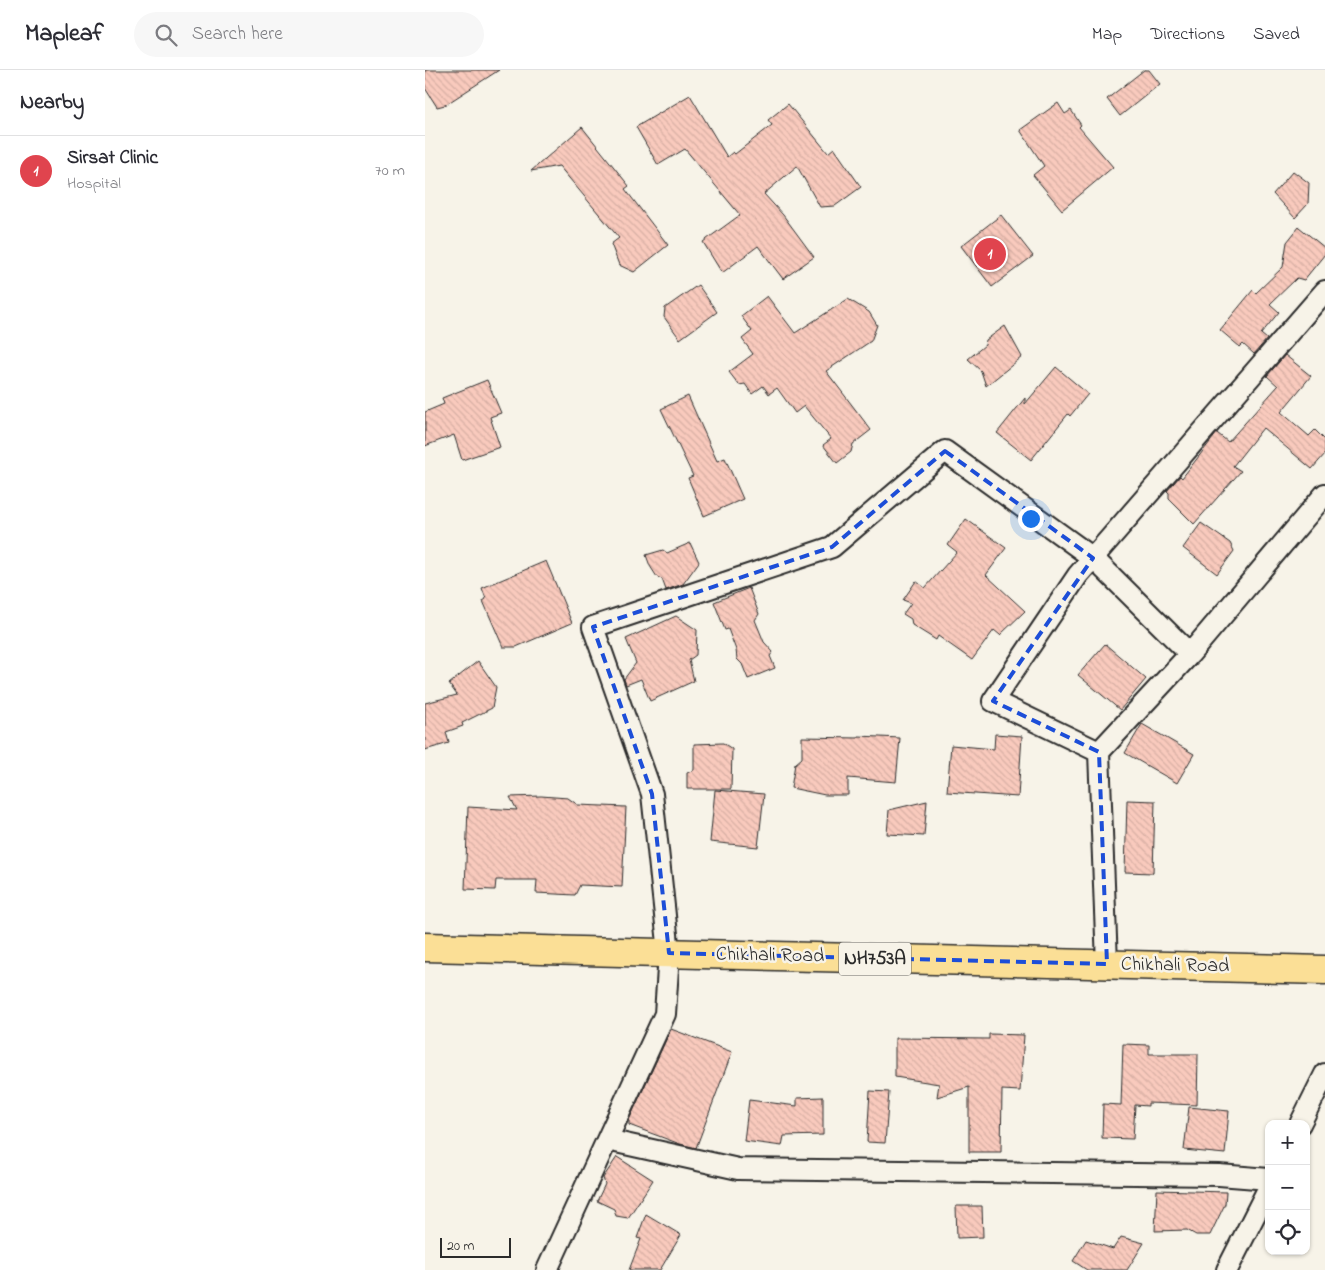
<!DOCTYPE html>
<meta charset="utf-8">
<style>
:root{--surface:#fff;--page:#f7f7f7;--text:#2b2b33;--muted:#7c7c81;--line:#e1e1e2;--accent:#d1495b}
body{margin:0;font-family:"Indie Flower",sans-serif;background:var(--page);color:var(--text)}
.controls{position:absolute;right:15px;bottom:15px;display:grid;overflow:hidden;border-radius:10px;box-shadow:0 1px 4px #0004}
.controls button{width:45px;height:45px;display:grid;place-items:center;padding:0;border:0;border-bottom:1px solid var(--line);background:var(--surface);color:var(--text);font:25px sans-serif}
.scale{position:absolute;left:15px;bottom:12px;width:71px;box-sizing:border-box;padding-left:5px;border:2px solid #2b2b2b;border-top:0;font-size:14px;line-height:18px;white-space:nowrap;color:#2b2b2b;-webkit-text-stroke:4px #f7f3e8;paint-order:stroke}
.you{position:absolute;left:605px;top:448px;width:18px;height:18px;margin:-12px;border:4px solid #fff;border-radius:50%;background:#1a73e8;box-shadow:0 0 0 8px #1a73e833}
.badge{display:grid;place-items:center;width:32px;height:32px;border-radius:50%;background:var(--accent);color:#fff;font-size:16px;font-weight:700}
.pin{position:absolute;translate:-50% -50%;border:2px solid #fff;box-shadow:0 1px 5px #0006}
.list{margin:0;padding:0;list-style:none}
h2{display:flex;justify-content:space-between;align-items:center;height:65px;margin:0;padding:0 20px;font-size:21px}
h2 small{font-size:16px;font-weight:400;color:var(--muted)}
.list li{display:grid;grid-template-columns:32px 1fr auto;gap:15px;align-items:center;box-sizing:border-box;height:70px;padding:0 20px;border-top:1px solid var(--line)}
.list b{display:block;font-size:19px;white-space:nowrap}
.list p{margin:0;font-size:16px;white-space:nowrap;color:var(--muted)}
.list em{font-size:16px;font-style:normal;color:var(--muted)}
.icon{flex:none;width:28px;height:28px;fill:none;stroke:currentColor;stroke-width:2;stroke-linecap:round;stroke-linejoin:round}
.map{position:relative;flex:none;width:900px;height:1200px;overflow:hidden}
header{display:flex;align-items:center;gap:30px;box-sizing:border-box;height:70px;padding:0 25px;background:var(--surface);border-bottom:1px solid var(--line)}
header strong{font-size:24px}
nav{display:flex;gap:28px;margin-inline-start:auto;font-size:18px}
.search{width:350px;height:45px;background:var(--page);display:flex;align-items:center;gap:12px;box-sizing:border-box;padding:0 18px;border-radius:28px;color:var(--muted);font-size:19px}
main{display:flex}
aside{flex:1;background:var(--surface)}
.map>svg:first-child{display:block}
</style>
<header>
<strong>Mapleaf</strong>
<div class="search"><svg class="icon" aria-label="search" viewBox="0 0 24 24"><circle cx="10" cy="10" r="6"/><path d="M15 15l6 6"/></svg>Search here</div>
<nav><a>Map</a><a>Directions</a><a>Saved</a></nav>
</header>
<main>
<aside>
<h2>Nearby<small></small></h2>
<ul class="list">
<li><span class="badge" style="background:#e0444e">1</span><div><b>Sirsat Clinic</b><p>Hospital</p></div><em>70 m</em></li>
</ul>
</aside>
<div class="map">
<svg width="900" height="1200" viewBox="0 0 900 1200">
<defs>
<pattern id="building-back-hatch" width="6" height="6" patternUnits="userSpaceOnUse" patternTransform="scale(1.25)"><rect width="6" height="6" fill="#f9cabd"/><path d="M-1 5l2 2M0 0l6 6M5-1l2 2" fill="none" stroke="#d6aea3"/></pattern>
</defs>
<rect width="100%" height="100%" fill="#f7f3e8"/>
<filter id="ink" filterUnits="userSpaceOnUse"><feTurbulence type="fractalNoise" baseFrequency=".02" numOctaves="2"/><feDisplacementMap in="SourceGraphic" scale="10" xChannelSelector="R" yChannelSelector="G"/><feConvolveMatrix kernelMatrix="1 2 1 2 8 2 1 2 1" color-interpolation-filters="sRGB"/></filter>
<g filter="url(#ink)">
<path fill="url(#building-back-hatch)" stroke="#2b2b2b" d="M 0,0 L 74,0 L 20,35 L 12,37 L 0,18 Z
M 719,0 L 724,0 L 735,14 L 695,46 L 682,29 Z
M 265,25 L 302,87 L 308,82 L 310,84 L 347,55 L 343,50 L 363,34 L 403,83 L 409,78 L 436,117 L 410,136 L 395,137 L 372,96 L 339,124 L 358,145 L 389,187 L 358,209 L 333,176 L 297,203 L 278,172 L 315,145 L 260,79 L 233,95 L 211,57 Z
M 633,33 L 640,44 L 646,40 L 656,55 L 654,57 L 688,97 L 637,140 L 608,105 L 619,96 L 595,60 Z
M 157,57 L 204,116 L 200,119 L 243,175 L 209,202 L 194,195 L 186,174 L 194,168 L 134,96 L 106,101 Z
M 868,101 L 884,113 L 883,134 L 870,148 L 848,124 Z
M 576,145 L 608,186 L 567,217 L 536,176 Z
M 874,157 L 900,178 L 900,184 L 879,210 L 872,208 L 845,234 L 854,242 L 836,264 L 842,269 L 829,284 L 818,274 L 815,277 L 795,260 L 828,220 L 831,223 L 858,197 L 862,172 Z
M 273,215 L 292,242 L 255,269 L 239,247 L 240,238 Z
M 342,226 L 370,263 L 423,229 L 444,242 L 452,255 L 446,271 L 401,301 L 446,360 L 428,374 L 426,382 L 412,393 L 398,375 L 406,369 L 379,336 L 370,343 L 352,318 L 344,324 L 338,316 L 327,324 L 320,314 L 314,315 L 304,302 L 328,284 L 317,269 L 327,261 L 316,246 Z
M 580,256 L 597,287 L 561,316 L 556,301 L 543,289 L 560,275 L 561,270 Z
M 860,285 L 886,306 L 856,342 L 884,366 L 890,360 L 900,370 L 900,384 L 887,399 L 838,358 L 808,396 L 816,401 L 769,454 L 744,429 L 744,423 L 742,421 L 755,406 L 757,408 L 792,363 L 803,372 L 853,316 L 842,306 Z
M 631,297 L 663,324 L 645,346 L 643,344 L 606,390 L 572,363 L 600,328 L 600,334 Z
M 62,310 L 76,343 L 65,347 L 75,377 L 37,390 L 29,365 L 0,376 L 0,342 L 19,334 L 17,328 Z
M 263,326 L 292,391 L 300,388 L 318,429 L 279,446 L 263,408 L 268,406 L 236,339 Z
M 541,449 L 581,478 L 561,505 L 600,541 L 575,565 L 569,560 L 547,590 L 513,566 L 511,570 L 487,555 L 486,549 L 478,544 L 486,533 L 478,530 L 491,511 L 500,518 L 532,482 L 523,475 Z
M 776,453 L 805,473 L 809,481 L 792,504 L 758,478 Z
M 265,473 L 274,492 L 258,514 L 241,520 L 237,509 L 232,507 L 225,496 L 221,485 L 238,480 L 242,483 Z
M 121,491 L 147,553 L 91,577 L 78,577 L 58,531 L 61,529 L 57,518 Z
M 324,518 L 334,544 L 330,550 L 339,572 L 348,582 L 345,586 L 350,598 L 323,609 L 317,594 L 312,589 L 311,580 L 303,559 L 300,560 L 289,532 Z
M 251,546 L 272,560 L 271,585 L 264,590 L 269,611 L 225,631 L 216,609 L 201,615 L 199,609 L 211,593 L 201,569 Z
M 680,574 L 721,609 L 695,640 L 653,605 Z
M 53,591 L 71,617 L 67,638 L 37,653 L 38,656 L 21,662 L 24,673 L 0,680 L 0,633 L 32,625 L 24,614 Z
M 717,654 L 769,684 L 752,713 L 700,683 Z
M 570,664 L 597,666 L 593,727 L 522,722 L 526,675 L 569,679 Z
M 434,666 L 475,668 L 471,712 L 423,708 L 423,725 L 400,725 L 366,718 L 370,694 L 377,688 L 377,667 L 433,668 Z
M 298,673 L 307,679 L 306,719 L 262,719 L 262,703 L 269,700 L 269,674 Z
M 290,720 L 339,724 L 333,777 L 285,772 Z
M 116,726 L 143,728 L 153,735 L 201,737 L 197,817 L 155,815 L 150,825 L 111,823 L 112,810 L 71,810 L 70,820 L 40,819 L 43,737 L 92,740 L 85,727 Z
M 702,730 L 730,731 L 728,803 L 700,802 Z
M 502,731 L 499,766 L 462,764 L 464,740 Z
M 246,959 L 307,982 L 271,1078 L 255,1074 L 204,1055 L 204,1050 Z
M 564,964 L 599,965 L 595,1021 L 577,1020 L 576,1082 L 544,1082 L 544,1017 L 512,1027 L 514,1014 L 470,1007 L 470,968 L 564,969 Z
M 698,974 L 724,975 L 724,984 L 773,984 L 772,1035 L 723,1033 L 723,1036 L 710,1035 L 708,1069 L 677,1068 L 678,1034 L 696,1035 Z
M 445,1021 L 464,1022 L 460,1073 L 442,1072 Z
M 398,1027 L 398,1065 L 359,1066 L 357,1076 L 319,1071 L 324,1030 L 372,1036 L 372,1028 Z
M 764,1037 L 804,1041 L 800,1084 L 759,1080 Z
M 192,1087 L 228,1110 L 203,1148 L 191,1146 L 189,1139 L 172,1131 L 180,1114 L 178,1108 Z
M 732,1120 L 801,1122 L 800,1134 L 785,1165 L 771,1165 L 762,1160 L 730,1161 Z
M 531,1136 L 557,1136 L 558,1167 L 532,1168 Z
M 221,1144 L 256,1165 L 235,1200 L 204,1200 L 216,1169 L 212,1168 Z
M 696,1167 L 719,1173 L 702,1200 L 662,1200 L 648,1191 L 661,1170 L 688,1179 Z"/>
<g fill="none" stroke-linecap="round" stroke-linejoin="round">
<g stroke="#2b2b2b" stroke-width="24">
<path id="street" d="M 674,682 L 765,584 L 900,424
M 682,894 L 674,682 L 568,631 L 653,505 L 900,221
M 875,1054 L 900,1004
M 182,1070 L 313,1099 L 794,1105 L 844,1109
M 122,1200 L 240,944 L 244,883 L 227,724 L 168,557 L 407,477 L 520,381 L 668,488 L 765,584
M 802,1200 L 844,1117"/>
</g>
<g stroke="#2b2b2b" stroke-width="31">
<path id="highway" d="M 0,877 L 900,900"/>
</g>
<use href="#street" stroke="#f7f3e8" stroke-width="20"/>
<use href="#highway" stroke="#fbdf96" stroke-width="28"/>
</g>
</g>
<path fill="none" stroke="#1d4ed8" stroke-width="4" stroke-dasharray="10 6" stroke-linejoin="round" d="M 520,381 L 668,488 L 568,631 L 674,682 L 682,894 L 244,883 L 227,724 L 168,557 L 407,477 Z"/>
<g text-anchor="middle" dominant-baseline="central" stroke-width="5" stroke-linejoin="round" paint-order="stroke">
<rect fill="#f7f3e8" stroke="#686764" stroke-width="1" x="414" y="872.5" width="72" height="33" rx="4"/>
<g font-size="19" font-weight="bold" fill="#2b2b2b">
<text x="450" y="889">NH753A</text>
</g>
<g font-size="20" fill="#2b2b2b" stroke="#f7f3e8">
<text transform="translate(345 886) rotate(1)">Chikhali Road</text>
<text transform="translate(750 896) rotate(1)">Chikhali Road</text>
</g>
</g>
</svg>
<div class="controls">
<button>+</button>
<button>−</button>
<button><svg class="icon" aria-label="locate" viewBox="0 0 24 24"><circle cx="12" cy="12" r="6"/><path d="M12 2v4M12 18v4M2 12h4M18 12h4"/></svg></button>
</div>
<div class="scale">20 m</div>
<div class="you"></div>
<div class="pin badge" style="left:565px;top:184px;background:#e0444e">1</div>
</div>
</main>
